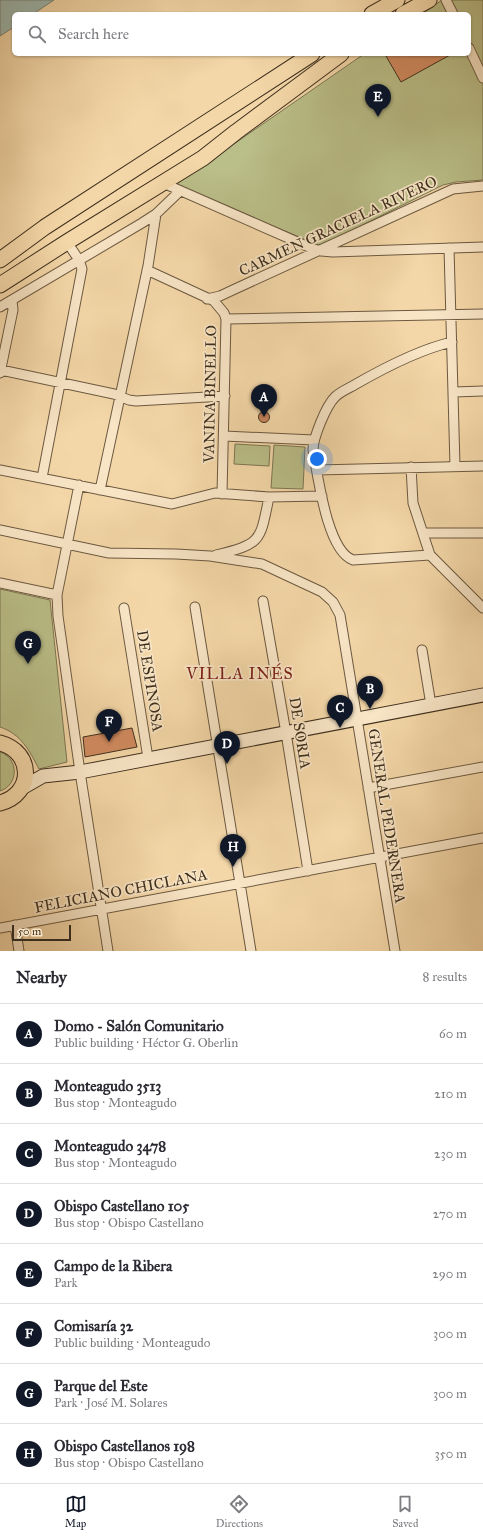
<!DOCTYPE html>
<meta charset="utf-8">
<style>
:root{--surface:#fff;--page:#f2f2f3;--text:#2b2b33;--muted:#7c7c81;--line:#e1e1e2;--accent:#111827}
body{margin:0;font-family:"IM FELL Great Primer",serif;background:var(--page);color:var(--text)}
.scale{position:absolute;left:12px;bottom:10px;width:59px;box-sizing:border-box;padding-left:4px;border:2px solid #3e2f1d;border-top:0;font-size:11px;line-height:14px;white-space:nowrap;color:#3e2f1d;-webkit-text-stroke:3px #f8e5c6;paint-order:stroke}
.you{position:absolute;left:317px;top:459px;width:14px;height:14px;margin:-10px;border:3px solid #fff;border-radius:50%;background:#1a73e8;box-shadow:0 0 0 6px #1a73e833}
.badge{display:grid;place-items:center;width:26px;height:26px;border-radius:50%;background:var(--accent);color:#fff;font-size:13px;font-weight:700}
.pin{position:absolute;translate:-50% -33px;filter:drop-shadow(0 1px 2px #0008)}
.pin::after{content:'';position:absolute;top:21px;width:14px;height:12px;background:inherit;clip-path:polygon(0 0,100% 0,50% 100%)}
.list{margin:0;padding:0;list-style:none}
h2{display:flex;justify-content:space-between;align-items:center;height:52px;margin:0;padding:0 16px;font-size:17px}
h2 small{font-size:13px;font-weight:400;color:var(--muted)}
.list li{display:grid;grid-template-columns:26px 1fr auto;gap:12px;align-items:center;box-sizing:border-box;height:60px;padding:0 16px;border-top:1px solid var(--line)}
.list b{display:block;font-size:15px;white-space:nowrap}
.list p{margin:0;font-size:13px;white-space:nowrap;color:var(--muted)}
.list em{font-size:13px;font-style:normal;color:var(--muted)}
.icon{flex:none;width:22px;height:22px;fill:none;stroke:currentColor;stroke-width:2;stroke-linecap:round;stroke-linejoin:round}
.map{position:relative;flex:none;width:483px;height:951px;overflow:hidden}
.search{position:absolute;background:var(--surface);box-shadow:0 1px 3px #0004;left:12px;right:12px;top:12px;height:44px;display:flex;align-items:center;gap:10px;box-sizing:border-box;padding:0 14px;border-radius:6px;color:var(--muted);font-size:15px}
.sheet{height:532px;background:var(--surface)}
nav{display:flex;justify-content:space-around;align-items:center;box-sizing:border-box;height:56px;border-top:1px solid var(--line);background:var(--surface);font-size:11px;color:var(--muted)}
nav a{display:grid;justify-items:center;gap:2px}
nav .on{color:var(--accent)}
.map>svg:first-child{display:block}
</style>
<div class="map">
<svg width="483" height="951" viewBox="0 0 483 951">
<rect width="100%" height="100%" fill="#f4d7a8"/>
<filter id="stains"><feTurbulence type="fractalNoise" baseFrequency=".005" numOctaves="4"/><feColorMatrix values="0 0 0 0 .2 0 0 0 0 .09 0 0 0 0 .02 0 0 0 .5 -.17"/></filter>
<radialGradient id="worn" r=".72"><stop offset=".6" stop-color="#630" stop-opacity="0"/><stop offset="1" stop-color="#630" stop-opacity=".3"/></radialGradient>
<path fill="#babe88" stroke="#7c7652" d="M 442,0 L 483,0 L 483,180 L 456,182 L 443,185 L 320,246 L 176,184 L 364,54 L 469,54 L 469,14 L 422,14 Z
M 235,444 L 270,446 L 269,466 L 234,464 Z
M 274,445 L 305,447 L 303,489 L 271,488 Z
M 0,589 L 50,600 L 67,762 L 39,769 C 29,750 21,734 0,727 Z
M 0,752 C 19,758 19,785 0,791 Z"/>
<path fill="#9db8af" stroke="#778175" d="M 0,0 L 54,0 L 33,14 L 14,14 L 14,27 L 0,36 Z"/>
<path fill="#d18a5f" stroke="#3e2f1d" d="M 389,54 L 450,54 L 450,55 L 401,82 L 386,56 Z
M258.5 417a5.5 5.5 0 1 1 11 0a5.5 5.5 0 1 1-11 0Z
M 132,728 L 137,747 L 85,757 L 83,737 Z"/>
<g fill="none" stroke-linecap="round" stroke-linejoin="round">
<g stroke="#6c5940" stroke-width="11">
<path id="street" d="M 446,0 L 453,14
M 469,48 L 483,78
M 163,183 L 311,248 L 321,251 L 333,252 L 483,247
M 449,248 L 455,466
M 147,270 L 214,301 L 224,313 L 226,319 L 222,494
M 207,299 L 220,296 L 235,289 L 453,189 L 483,186
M 0,307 L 142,223 L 156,214 L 180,191
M 226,319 L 483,314
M 1,370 L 114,394 L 129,400 L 136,401 L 225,396
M 0,373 L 13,310 L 12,300
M 454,392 L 483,391
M 224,436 L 314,440
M 411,467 L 413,503 L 430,555 L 483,608
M 0,470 L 172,504 L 215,493 L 269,497 L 322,496
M 317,470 L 483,466
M 42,478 L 82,269 L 79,260 L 67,242
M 79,485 L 57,595 L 58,616 L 80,772 L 108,951
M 100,490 L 148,266 L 156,214
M 0,530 L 109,553 L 176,554 L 210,556 L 262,564 L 322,592 L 333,602 L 340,615 L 395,951
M 423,533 L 483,533
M 216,555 C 262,544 260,541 269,497
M 430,555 L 353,560 C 327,551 318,476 313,450 C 313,438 326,406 335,397 C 341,391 350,388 356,384 C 384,368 421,349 452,342
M 0,583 L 57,595
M 263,601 L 286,733 L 308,871
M 195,607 L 251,951
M 124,608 L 148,758
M 422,650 L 431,705
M 368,788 L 483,767
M 15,925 L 19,951
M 0,928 L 483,838"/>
</g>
<g stroke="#3e2f1d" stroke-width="15">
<path id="secondary" d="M 22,788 L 43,776 L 80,772 L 483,695"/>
</g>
<g stroke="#3e2f1d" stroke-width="17">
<path id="primary" d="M 372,14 L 397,0
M 403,14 L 429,0
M 0,260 L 45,227 L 312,54
M 0,285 L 67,242 L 203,158 L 236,132 L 341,54
M 0,743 C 34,752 34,794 0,803"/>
</g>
<use href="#street" stroke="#f8e5c6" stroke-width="9"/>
<use href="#secondary" stroke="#f8e5c6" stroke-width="13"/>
<use href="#primary" stroke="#f4d7a8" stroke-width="15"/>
</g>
<g text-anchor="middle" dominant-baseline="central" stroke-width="3.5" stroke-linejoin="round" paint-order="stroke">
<g font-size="15" fill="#3e2f1d" stroke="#f8e5c6">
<text transform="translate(338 226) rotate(-25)">CARMEN GRACIELA RIVERO</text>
<text transform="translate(210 394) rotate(-89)">VANINA BINELLO</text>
<text transform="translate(150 681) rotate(81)">DE ESPINOSA</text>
<text transform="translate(300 733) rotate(81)">DE SORIA</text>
<text transform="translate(387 816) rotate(81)">GENERAL PEDERNERA</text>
<text transform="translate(121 891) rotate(-11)">FELICIANO CHICLANA</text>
</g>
<g font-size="16" letter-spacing="1" fill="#7a1f14" stroke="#f8e5c6">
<text x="240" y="673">VILLA INÉS</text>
</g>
</g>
<rect width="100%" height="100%" filter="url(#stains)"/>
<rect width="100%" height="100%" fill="url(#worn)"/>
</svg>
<div class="scale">50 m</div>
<div class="you"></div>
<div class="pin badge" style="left:264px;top:417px">A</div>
<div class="pin badge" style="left:370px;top:709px">B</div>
<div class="pin badge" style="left:340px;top:728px">C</div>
<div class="pin badge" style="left:227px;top:764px">D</div>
<div class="pin badge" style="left:378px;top:117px">E</div>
<div class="pin badge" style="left:109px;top:742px">F</div>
<div class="pin badge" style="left:28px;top:664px">G</div>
<div class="pin badge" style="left:233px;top:867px">H</div>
<div class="search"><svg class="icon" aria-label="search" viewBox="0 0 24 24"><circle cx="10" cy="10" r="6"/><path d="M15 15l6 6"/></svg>Search here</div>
</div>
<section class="sheet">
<h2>Nearby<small>8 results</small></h2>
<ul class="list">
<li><span class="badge">A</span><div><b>Domo - Salón Comunitario</b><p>Public building · Héctor G. Oberlin</p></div><em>60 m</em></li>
<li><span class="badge">B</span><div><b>Monteagudo 3513</b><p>Bus stop · Monteagudo</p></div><em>210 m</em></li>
<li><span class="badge">C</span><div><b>Monteagudo 3478</b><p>Bus stop · Monteagudo</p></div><em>230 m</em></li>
<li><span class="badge">D</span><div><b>Obispo Castellano 105</b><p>Bus stop · Obispo Castellano</p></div><em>270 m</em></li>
<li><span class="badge">E</span><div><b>Campo de la Ribera</b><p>Park</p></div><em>290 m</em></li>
<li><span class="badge">F</span><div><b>Comisaría 32</b><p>Public building · Monteagudo</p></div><em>300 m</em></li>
<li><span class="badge">G</span><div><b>Parque del Este</b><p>Park · José M. Solares</p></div><em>300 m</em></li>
<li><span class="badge">H</span><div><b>Obispo Castellanos 198</b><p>Bus stop · Obispo Castellano</p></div><em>350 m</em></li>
</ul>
</section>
<nav>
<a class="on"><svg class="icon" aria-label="map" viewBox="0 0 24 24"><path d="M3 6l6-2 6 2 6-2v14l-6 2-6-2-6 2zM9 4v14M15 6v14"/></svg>Map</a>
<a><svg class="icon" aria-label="directions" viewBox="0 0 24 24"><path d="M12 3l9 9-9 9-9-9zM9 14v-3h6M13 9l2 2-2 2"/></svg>Directions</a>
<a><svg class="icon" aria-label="saved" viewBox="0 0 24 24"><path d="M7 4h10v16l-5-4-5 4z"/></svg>Saved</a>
</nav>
